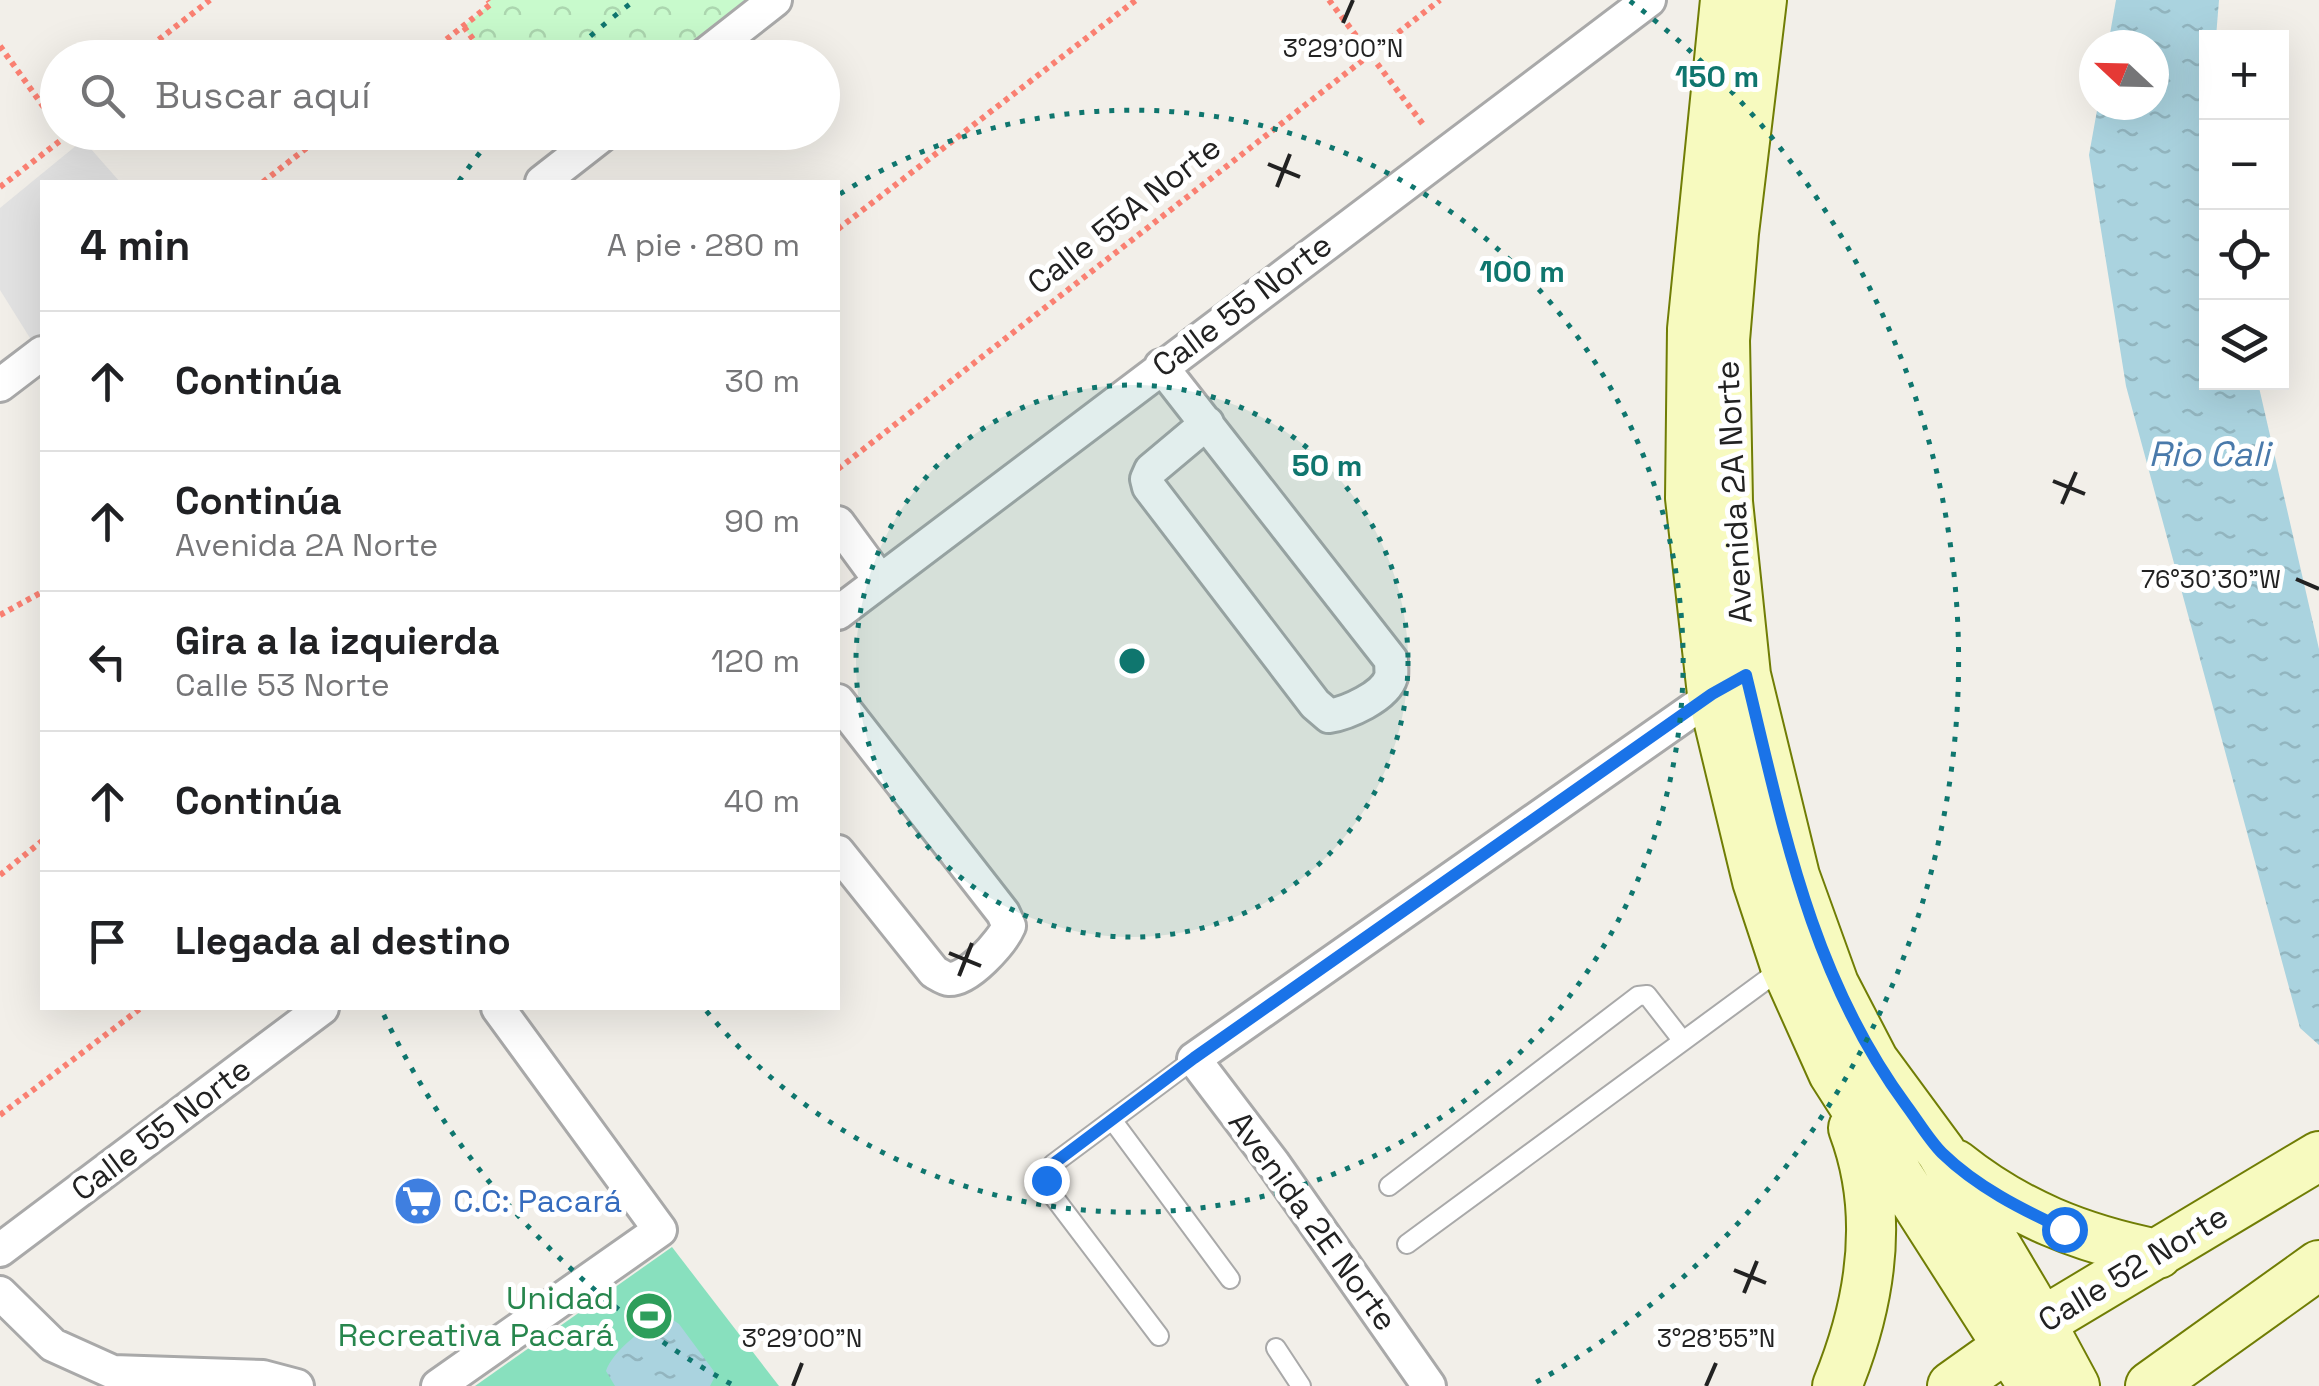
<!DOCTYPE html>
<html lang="es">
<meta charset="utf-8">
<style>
:root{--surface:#fff;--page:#f6f6f6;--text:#202124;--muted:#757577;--line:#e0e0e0}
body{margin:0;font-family:"Space Grotesk",sans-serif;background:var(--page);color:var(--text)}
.controls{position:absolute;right:30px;top:30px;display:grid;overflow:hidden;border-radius:0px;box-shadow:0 10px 40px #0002}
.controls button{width:90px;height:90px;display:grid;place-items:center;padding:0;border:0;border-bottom:2px solid var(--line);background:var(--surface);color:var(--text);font:50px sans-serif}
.compass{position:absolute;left:2079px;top:30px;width:90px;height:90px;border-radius:50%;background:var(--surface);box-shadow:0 10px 40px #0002;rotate:292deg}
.stop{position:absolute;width:30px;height:30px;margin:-22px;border:8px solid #1a73e8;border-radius:50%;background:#fff}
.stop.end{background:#1a73e8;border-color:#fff;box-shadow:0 2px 10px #0008}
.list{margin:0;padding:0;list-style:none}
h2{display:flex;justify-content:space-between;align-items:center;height:130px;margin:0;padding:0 40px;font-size:42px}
h2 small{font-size:32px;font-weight:400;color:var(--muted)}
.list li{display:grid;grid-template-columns:65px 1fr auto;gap:30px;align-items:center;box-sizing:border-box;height:140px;padding:0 40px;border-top:2px solid var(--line)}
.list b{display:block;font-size:38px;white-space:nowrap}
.list p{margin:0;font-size:32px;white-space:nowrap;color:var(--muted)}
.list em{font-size:32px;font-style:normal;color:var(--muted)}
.icon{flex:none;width:55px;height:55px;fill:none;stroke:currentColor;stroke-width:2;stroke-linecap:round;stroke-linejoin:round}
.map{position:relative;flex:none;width:2319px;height:1386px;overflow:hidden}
.search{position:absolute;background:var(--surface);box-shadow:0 10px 40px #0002;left:40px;top:40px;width:800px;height:110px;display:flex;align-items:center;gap:25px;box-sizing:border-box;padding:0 35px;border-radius:55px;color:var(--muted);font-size:38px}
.panel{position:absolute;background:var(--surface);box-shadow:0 10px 40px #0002;left:40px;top:180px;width:800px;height:830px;border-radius:0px}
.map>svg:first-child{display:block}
</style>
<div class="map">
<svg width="2319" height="1386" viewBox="0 0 2319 1386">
<defs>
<pattern id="park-crowns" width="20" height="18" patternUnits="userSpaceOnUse" patternTransform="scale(2.5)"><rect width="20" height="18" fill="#c8facc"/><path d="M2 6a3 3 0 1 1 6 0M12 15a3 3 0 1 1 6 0" fill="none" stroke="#acd6af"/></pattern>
<pattern id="water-ripples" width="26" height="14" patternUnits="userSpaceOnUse" patternTransform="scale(2.5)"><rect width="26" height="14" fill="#aad3df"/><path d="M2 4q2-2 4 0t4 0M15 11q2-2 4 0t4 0" fill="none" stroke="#92b5bf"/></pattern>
</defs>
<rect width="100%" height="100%" fill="#f2efe9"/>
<path fill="url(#park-crowns)" d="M 488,0 L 775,0 L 701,57 L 487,57 L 463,27 L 490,4 Z"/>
<path fill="#88e0be" d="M 672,1247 L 779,1386 L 475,1386 Z"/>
<path fill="#e2e2e2" d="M 83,140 L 120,182 L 42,182 L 42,353 L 40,354 L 0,290 L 0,208 Z"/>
<path fill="url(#water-ripples)" d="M 2116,0 L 2219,0 L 2216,37 L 2206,38 L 2206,382 L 2258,383 L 2319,649 L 2319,1045 L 2300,1028 L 2126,386 L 2089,155 L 2098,105 L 2154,105 L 2154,45 L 2108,45 Z
M 667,1316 L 679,1324 L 713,1370 L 715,1376 L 710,1386 L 615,1386 L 606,1371 C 613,1350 647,1325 667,1316 Z"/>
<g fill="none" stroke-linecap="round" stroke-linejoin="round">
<g stroke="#a9a9a9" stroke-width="22">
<path id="service" d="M 1113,1121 L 1230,1279
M 1389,1186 L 1638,996 L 1647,995 L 1682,1040
M 1407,1244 L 1781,969
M 1159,1336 L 1050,1192 L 1046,1180 L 1053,1164 L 1194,1059
M 1276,1348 L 1301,1386"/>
</g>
<g stroke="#a9a9a9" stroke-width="38">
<path id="minor" d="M 701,58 L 775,0
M 542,182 L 606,132
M 1161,366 L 1391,660 C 1391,663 1392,674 1391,677 C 1385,697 1347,713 1329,716 L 1315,704 L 1149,487 L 1147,479 L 1151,470 L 1207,423
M 0,385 L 42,353
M 838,523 L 879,579
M 838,613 L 1649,0
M 838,701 L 1003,913 L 1009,926 C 1002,942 968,981 948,979 C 945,979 936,973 934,972 L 838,852
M 0,1250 L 322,1008
M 0,1293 L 53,1345 L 113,1372 L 263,1377 L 297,1386
M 438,1386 L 660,1230 L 498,1008
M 1429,1386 L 1273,1163 L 1194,1059 L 1729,684"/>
</g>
<g stroke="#707d05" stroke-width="52">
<path id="secondary" d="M 1725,0 L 1692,329 L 1690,498 L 1712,694 L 1757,881 L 1785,966 L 1833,1073 L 2033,1386
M 1762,0 L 1734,233 L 1725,340 L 1728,502 L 1746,675 L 1795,876 L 1834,984 L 1874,1061 L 1941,1152 L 2027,1297 L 2075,1386
M 1955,1164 C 2016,1213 2082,1239 2158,1254
M 1837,1386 C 1871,1303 1885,1213 1853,1128
M 1952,1386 L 2042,1322 L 2319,1156
M 2150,1386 L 2319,1265"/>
</g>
<path stroke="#fa8072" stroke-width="6" stroke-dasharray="5 5" stroke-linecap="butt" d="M 1329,0 L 1425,127
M 464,27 L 487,58
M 0,46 L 58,127
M 135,58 L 210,0
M 423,58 L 491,4 L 488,0
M 263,182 L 327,132
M 0,187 L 65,137 L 62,132
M 838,229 L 1136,0
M 838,469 L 1440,0
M 0,615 L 42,592
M 0,875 L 42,841
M 0,1115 L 141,1008"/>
<use href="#service" stroke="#fff" stroke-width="18"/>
<use href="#minor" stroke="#fff" stroke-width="32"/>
<use href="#secondary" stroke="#f7fabf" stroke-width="48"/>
</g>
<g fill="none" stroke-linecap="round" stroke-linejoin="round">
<path stroke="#1a73e8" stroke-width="12" d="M 1046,1180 L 1053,1164 L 1194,1058 L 1712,694 L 1746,675 C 1783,827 1811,976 1906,1105 C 1918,1121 1929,1140 1942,1153 C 1977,1187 2021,1209 2064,1229"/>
</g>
<path fill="none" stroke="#222" stroke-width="4" d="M 1343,23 L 1353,0M 1268,164 L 1300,177M 1277,187 L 1290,154M 2053,481 L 2085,494M 2062,504 L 2076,472M 2296,579 L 2319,589M 949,953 L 981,966M 959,976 L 972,943M 1734,1270 L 1766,1283M 1744,1293 L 1757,1261M 793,1386 L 802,1363M 1706,1386 L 1716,1363"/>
<circle cx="1132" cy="661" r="276" fill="#0f766e" fill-opacity=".12"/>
<g fill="none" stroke="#0f766e" stroke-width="5" stroke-dasharray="5 10">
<circle cx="1132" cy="661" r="276"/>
<path d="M840 194A551 551 0 1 1 704 1008"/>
<path d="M731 1384A827 827 0 0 1 382 1011M459 181A827 827 0 0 1 494 135M568 56A827 827 0 0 1 634 1M1630 1A827 827 0 0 1 1533 1384"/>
</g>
<defs>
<g id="supermarket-disc" transform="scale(2.5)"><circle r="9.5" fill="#3f7fe0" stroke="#fff"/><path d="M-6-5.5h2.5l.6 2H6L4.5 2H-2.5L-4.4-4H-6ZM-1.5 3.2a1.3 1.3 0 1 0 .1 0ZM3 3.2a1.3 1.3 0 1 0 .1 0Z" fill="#fff"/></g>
<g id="stadium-disc" transform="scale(2.5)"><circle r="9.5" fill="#2e9e5b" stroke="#fff"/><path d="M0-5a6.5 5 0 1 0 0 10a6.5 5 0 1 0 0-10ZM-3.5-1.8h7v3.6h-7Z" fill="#fff"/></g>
</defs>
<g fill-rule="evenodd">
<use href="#supermarket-disc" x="418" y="1201"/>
<use href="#stadium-disc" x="649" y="1316"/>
</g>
<g text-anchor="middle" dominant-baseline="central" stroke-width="10" stroke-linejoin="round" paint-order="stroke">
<g font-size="32" fill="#222" stroke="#fff">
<text transform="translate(1124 215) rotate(-38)">Calle 55A Norte</text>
<text transform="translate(1242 305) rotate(-37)">Calle 55 Norte</text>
<text transform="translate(1734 492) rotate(-93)">Avenida 2A Norte</text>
<text transform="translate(161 1129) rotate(-37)">Calle 55 Norte</text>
<text transform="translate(1313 1221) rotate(54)">Avenida 2E Norte</text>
<text transform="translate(2133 1268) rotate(-31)">Calle 52 Norte</text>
</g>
<g font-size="32" fill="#366cbe" stroke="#fff" text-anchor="start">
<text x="453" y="1201">C.C: Pacará</text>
</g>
<g font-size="32" fill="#27864d" stroke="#fff" text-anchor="end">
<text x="614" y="1298">Unidad<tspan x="614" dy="37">Recreativa Pacará</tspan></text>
</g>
<g font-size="35" font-style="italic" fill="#4a7aab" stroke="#fff">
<text x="2209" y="454">Rio Cali</text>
</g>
</g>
<g font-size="25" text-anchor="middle" fill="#222" stroke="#fff" stroke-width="10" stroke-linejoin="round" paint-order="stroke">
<text x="1343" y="57">3°29'00"N</text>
<text x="2211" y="588">76°30'30"W</text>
<text x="802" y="1347">3°29'00"N</text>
<text x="1716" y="1347">3°28'55"N</text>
</g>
<circle cx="1132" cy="661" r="15" fill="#0f766e" stroke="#fff" stroke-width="5"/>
<g font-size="30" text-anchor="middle" font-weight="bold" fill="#0f766e" stroke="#fff" stroke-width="10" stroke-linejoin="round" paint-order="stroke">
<text x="1717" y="87">150 m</text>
<text x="1522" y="282">100 m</text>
<text x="1327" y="476">50 m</text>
</g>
</svg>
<div class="controls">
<button>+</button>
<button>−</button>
<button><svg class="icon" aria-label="locate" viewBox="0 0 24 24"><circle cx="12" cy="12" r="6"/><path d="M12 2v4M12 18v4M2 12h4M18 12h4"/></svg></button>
<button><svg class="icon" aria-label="layers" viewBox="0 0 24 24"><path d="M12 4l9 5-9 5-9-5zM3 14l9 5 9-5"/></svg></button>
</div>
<svg class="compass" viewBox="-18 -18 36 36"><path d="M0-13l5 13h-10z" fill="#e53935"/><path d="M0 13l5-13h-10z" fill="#757577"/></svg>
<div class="stop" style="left:2064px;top:1229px"></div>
<div class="stop end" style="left:1046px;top:1180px"></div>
<div class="search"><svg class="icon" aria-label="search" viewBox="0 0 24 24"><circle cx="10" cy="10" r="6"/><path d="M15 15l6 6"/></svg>Buscar aquí</div>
<section class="panel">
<h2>4 min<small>A pie · 280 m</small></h2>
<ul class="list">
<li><svg class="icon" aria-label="ahead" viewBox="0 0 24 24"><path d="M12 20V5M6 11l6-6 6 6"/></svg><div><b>Continúa</b></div><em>30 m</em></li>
<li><svg class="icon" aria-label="ahead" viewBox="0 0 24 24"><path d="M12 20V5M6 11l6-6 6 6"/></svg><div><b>Continúa</b><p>Avenida 2A Norte</p></div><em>90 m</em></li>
<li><svg class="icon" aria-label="left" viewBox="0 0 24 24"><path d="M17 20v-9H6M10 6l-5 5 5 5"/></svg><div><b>Gira a la izquierda</b><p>Calle 53 Norte</p></div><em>120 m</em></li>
<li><svg class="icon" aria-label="ahead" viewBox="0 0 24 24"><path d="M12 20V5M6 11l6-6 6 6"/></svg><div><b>Continúa</b></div><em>40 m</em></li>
<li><svg class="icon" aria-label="arrive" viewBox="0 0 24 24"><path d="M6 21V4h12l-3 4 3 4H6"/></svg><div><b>Llegada al destino</b></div></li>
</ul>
</section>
</div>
